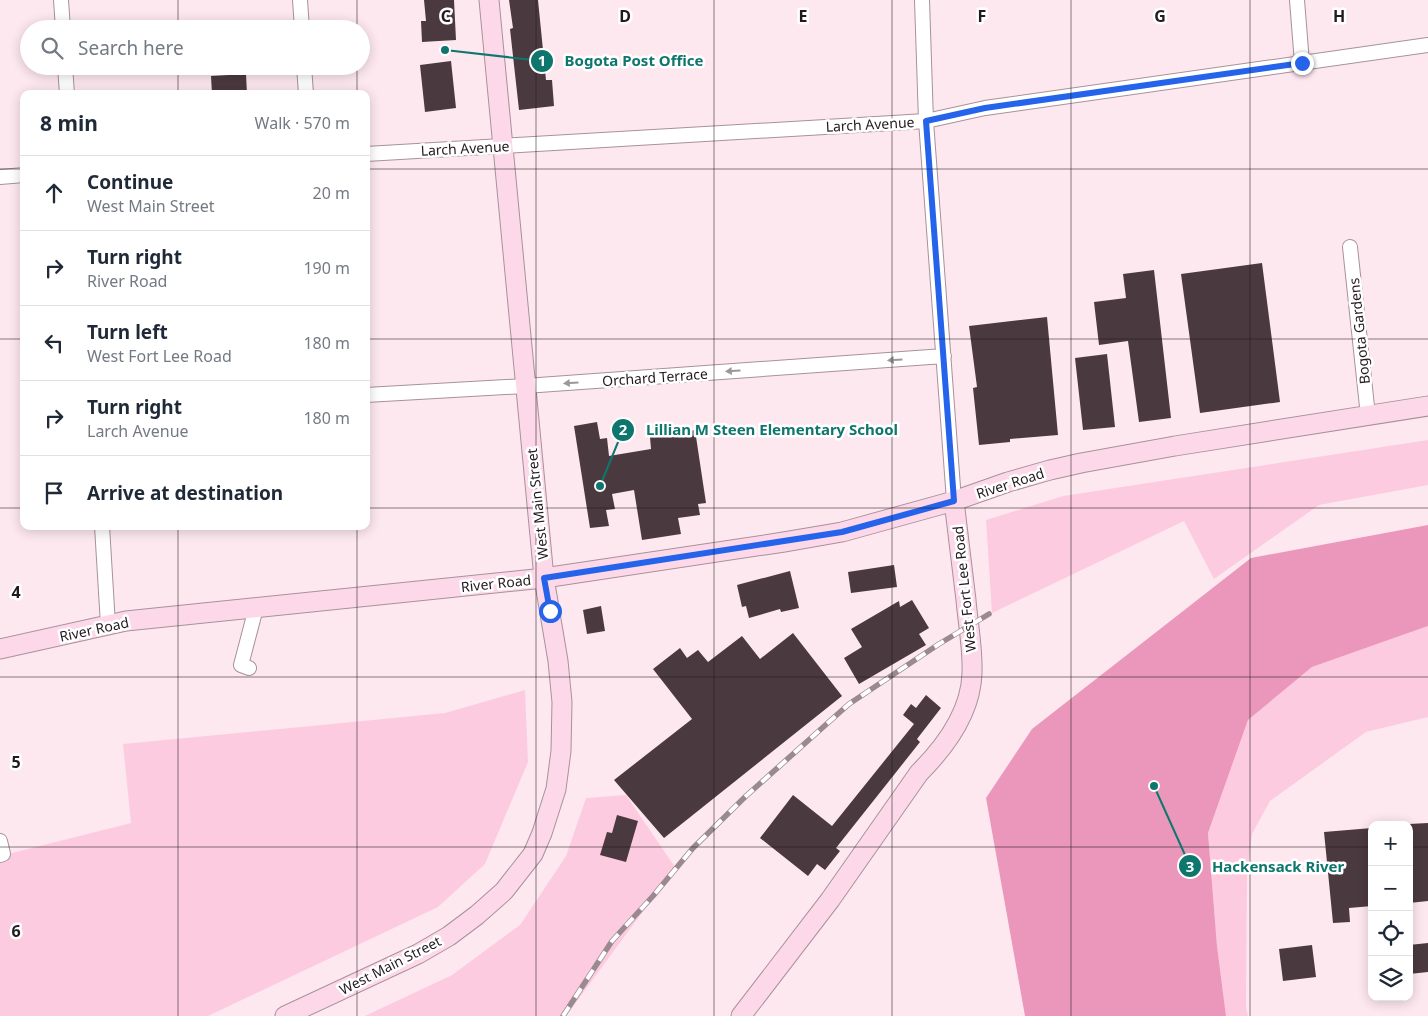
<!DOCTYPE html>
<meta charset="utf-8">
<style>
:root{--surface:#fff;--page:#f6f6f7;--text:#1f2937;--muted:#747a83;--line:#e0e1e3}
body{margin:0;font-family:"Noto Sans",sans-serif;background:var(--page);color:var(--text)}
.controls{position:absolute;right:15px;bottom:15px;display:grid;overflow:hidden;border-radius:10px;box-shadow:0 2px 12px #0003}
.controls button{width:45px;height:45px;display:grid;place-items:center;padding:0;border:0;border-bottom:1px solid var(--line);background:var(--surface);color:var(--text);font:25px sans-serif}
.stop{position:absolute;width:15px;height:15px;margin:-11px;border:4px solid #2563eb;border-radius:50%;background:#fff}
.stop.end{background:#2563eb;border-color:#fff;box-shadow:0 1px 5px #0008}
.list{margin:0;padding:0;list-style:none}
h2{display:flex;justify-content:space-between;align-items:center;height:65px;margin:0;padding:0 20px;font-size:21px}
h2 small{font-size:16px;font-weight:400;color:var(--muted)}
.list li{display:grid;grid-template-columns:32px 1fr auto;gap:15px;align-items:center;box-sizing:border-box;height:75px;padding:0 20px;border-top:1px solid var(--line)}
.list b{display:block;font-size:19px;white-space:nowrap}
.list p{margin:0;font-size:16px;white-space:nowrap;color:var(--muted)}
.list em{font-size:16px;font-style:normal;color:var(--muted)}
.icon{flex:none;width:28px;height:28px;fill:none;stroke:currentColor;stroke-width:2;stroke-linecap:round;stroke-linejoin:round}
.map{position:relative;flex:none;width:1428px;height:1016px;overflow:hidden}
.search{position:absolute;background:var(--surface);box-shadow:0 2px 12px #0003;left:20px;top:20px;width:350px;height:55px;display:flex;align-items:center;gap:12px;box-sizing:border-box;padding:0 18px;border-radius:28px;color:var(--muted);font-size:19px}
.panel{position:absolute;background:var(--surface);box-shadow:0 2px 12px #0003;left:20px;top:90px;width:350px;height:440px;border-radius:10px}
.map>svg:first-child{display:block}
</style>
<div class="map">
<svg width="1428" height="1016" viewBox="0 0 1428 1016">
<rect width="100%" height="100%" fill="#fee8f0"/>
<path fill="#fdcbdf" d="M 1428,440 L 1428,485 L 1319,505 L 1214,579 L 1184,521 L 992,613 L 986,520 L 1063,496 Z
M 1428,626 L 1428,717 L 1366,732 L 1270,801 L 1252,834 L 1247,877 L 1246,1007 L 1248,1016 L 1226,1016 L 1217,946 L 1208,833 L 1248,720 L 1312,667 Z
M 525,690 L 528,762 L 485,864 L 438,907 L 208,1016 L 0,1016 L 0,856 L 131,823 L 123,744 L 445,713 Z
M 626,795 L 677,870 L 644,910 L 566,1016 L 365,1016 L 452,975 L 520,925 L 566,856 L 586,798 Z"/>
<path fill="#eb97bb" d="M 1428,525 L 1428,626 L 1312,667 L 1248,720 L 1208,833 L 1217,946 L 1226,1016 L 1025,1016 L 986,798 L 1032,729 L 1251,558 Z"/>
<path fill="#4b3940" d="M 424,0 L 454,0 L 456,40 L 422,42 L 421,21 L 426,21 Z
M 509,0 L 538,0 L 546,80 L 552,80 L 554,106 L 519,110 L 510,29 L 513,28 Z
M 451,61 L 456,108 L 425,112 L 420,65 Z
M 246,74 L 247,94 L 212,94 L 211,76 Z
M 1262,263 L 1280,402 L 1200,413 L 1181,274 Z
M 1154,270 L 1171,418 L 1139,422 L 1128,341 L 1099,345 L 1094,302 L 1126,298 L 1123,274 Z
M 1047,317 L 1058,435 L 1010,439 L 1010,442 L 979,445 L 973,388 L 977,387 L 969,326 Z
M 1107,354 L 1115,427 L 1083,430 L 1075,358 Z
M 597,422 L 600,439 L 607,438 L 609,456 L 651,449 L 650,437 L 695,430 L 706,503 L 698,504 L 700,515 L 678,518 L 681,534 L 642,540 L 634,490 L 612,494 L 615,509 L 606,510 L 609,526 L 590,528 L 574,426 Z
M 894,565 L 897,587 L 851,593 L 848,572 Z
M 790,571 L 799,608 L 781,612 L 780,609 L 749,618 L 746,606 L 742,607 L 737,585 Z
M 912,600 L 929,628 L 919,634 L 926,645 L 859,684 L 844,658 L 862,647 L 851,629 L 899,601 L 900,607 Z
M 601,606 L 605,631 L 587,634 L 583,610 Z
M 793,633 L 842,696 L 664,838 L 614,780 L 692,719 L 653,669 L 680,648 L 687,658 L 698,650 L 708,662 L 742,636 L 760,659 Z
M 926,695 L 941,708 L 917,739 L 920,742 L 836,848 L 840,851 L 825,870 L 817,864 L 808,876 L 760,838 L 793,795 L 832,826 L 914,724 L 903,715 L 911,704 L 916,708 Z
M 617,815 L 638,821 L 626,862 L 600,855 L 607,832 L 612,833 Z
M 1428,823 L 1428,901 L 1409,903 L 1409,824 Z
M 1372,828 L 1372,906 L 1349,908 L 1350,922 L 1333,923 L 1324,832 Z
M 1428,943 L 1428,972 L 1409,974 L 1409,945 Z
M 1312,945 L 1316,977 L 1283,981 L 1279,949 Z"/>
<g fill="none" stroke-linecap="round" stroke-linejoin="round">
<g stroke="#a7929a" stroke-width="16">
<path id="street" d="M 61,0 L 63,29
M 300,0 L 302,29
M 922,0 L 926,121 L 954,501
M 1297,0 L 1302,63
M 65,66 L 67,94
M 304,66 L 306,94
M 366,154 L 926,121 L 985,108 L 1428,45
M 0,177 L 24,175
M 1350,247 L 1368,416
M 366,395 L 525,386 L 944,356
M 102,526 L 108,625
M 249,668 L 241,665 L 256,608
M 0,841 L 3,854 L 0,855"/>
</g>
<g stroke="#a7929a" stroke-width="21">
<path id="secondary" d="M 0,649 L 126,621 L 544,578 L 784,542 L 842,532 L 954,501 L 1008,482 L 1050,470 L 1081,463 L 1175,446 L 1428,406
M 285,1016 L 418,954 L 449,936 L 477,915 L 504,891 L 533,854 L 542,833 L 556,789 L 561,751 L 562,702 L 558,661 L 544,578 L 489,0
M 741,1016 L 830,900 L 919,773 C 945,747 971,712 972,673 C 973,649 968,624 966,600 C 962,567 958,534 954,501"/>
</g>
<use href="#street" stroke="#fff" stroke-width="14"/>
<use href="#secondary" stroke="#fdd8e9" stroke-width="19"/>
<g stroke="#9a8a90" stroke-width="5.5">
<path id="rail" d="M 563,1016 L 612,941 L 653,896 L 693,848 L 746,796 L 849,704 L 939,644 L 989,614"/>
</g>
<use href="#rail" stroke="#fff" stroke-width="4" stroke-dasharray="11" stroke-linecap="butt"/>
</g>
<defs><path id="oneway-solid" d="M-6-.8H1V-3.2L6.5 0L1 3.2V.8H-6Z" transform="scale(1.25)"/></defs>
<g fill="#9c989a">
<use href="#oneway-solid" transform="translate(895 360) rotate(176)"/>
<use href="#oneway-solid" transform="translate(733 371) rotate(176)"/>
<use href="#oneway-solid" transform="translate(571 383) rotate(176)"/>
</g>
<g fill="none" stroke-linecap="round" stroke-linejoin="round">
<path stroke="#2563eb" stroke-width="6" d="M 550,611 L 544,578 L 842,532 L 954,501 L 926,121 L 985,108 L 1302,63"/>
</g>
<path fill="none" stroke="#221a1e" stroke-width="1" stroke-opacity="0.55" d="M 178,0 L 178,29M 357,0 L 357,29M 536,0 L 536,1016M 714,0 L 714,1016M 892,0 L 892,1016M 1071,0 L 1071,1016M 1250,0 L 1250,1016M 178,66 L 178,94M 357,66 L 357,94M 0,169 L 24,169M 366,169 L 1428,169M 0,339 L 24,339M 366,339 L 1428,339M 0,508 L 24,508M 366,508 L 1428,508M 178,526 L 178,1016M 357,526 L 357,1016M 0,677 L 1428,677M 0,847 L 1372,847M 1409,847 L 1428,847"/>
<g text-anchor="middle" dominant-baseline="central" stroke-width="5" stroke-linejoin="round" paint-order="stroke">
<g font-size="14" fill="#221a1e" stroke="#fff">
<text transform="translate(870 124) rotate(-3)">Larch Avenue</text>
<text transform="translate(465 148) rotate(-3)">Larch Avenue</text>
<text transform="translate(1359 331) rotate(-96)">Bogota Gardens</text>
<text transform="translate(655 377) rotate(-4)">Orchard Terrace</text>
<text transform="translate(1010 483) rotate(-18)">River Road</text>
<text transform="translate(537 504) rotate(-96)">West Main Street</text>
<text transform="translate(496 583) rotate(-6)">River Road</text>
<text transform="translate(964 589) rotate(-96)">West Fort Lee Road</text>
<text transform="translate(94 629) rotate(-12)">River Road</text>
<text transform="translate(390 965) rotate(-27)">West Main Street</text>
</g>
</g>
<g font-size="16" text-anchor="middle" font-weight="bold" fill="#221a1e" stroke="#fff" stroke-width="5" stroke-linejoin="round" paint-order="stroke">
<text x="446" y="22">C</text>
<text x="625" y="22">D</text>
<text x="803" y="22">E</text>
<text x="982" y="22">F</text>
<text x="1160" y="22">G</text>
<text x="1339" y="22">H</text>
<text x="16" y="598">4</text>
<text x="16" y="768">5</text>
<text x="16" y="937">6</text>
</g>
<path fill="none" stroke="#0f766e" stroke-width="2" d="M445 50L542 61M600 486L623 430M1154 786L1190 866"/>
<g fill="#0f766e" stroke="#fff" stroke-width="2">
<circle cx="445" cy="50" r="5"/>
<circle cx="600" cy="486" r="5"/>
<circle cx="1154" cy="786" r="5"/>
<circle cx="542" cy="61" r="12"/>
<circle cx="623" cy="430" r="12"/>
<circle cx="1190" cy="866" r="12"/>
</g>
<g font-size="15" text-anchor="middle" font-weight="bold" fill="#fff">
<text x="542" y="66">1</text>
<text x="623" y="435">2</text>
<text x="1190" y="872">3</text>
</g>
<g font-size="15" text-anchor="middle" font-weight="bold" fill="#0f766e" stroke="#fff" stroke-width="5" stroke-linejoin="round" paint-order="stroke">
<text x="634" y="66">Bogota Post Office</text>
<text x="772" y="435">Lillian M Steen Elementary School</text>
<text x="1278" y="872">Hackensack River</text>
</g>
</svg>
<div class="controls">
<button>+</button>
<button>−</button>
<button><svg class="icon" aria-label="locate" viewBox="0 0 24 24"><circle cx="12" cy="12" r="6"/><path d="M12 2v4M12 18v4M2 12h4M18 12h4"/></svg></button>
<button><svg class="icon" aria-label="layers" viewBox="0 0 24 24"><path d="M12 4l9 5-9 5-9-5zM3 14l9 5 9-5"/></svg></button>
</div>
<div class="stop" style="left:550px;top:611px"></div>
<div class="stop end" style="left:1302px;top:63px"></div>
<div class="search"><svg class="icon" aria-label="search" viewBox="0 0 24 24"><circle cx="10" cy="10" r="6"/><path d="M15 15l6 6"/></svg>Search here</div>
<section class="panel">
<h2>8 min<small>Walk · 570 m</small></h2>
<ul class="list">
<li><svg class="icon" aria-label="ahead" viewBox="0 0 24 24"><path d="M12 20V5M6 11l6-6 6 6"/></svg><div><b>Continue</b><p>West Main Street</p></div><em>20 m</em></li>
<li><svg class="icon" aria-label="right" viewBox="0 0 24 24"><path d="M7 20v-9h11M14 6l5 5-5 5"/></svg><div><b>Turn right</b><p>River Road</p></div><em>190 m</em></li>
<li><svg class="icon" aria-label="left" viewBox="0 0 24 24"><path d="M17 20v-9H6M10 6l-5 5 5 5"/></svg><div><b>Turn left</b><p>West Fort Lee Road</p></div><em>180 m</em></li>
<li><svg class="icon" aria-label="right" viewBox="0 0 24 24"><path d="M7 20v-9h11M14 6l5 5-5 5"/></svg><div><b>Turn right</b><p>Larch Avenue</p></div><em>180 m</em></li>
<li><svg class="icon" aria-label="arrive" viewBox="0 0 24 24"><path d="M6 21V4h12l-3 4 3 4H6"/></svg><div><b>Arrive at destination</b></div></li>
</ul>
</section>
</div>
